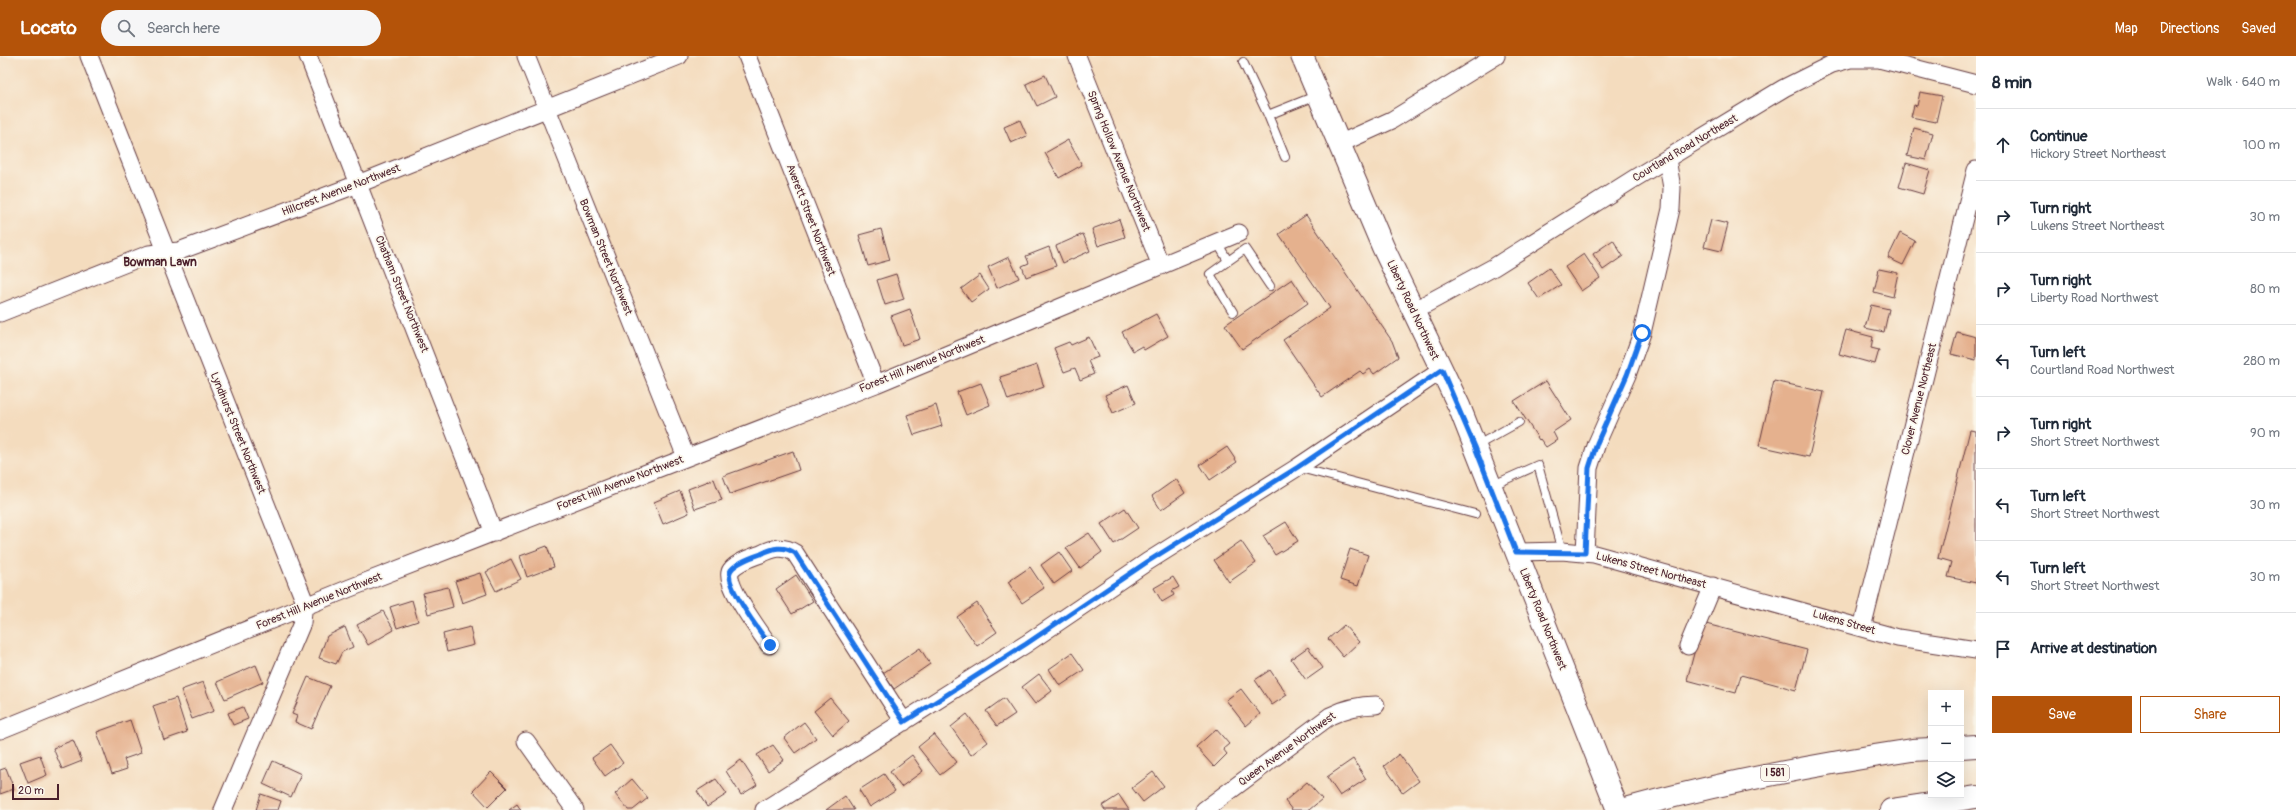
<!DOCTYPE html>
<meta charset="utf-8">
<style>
:root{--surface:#fff;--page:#f6f6f7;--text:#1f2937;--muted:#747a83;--line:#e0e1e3;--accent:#b45309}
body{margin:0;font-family:Pangolin,sans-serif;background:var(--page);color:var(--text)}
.controls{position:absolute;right:12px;bottom:12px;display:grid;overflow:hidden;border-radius:0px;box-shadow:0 4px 16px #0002}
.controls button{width:36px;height:36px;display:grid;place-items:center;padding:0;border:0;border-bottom:1px solid var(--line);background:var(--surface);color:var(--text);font:20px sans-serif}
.scale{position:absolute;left:12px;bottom:10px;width:47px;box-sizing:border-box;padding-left:4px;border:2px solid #4a1f2b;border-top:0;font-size:11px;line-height:14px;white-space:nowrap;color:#4a1f2b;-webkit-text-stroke:3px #fbf7ec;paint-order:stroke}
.stop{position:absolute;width:12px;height:12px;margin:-9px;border:3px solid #1a73e8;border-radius:50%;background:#fff}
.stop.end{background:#1a73e8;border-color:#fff;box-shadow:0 1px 4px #0008}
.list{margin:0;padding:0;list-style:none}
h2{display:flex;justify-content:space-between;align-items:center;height:52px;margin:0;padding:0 16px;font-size:17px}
h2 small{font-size:13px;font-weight:400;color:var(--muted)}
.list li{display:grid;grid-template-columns:26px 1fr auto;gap:12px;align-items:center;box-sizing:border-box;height:72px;padding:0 16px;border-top:1px solid var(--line)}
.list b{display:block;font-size:15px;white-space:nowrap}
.list p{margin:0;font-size:13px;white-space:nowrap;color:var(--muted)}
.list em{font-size:13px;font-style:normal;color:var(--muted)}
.actions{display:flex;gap:8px;padding:12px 16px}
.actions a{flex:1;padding:9px 0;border:1px solid var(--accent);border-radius:0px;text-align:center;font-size:14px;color:var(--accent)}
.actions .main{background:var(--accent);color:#fff}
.icon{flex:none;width:22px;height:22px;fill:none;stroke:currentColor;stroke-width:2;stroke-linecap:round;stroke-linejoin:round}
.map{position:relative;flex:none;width:1976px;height:754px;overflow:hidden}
header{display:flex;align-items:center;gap:24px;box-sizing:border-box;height:56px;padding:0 20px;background:var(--accent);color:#fff}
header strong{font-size:19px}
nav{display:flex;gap:22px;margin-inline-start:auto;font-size:14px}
.search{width:280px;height:36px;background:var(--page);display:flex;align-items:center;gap:10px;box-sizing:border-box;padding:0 14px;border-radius:22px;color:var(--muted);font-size:15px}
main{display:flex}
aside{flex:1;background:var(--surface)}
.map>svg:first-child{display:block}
</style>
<header>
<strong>Locato</strong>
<div class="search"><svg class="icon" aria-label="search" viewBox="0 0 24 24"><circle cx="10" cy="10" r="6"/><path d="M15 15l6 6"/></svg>Search here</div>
<nav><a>Map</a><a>Directions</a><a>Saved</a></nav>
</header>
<main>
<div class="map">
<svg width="1976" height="754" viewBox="0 0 1976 754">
<rect width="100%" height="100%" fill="#fbf7ec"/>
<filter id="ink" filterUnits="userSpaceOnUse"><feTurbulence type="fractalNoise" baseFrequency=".025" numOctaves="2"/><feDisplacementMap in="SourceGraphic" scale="8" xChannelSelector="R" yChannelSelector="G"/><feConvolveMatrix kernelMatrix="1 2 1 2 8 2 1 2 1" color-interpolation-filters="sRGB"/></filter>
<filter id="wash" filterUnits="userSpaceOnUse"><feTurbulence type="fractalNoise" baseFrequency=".012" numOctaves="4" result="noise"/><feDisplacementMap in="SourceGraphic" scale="16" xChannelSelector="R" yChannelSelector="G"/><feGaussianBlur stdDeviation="0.9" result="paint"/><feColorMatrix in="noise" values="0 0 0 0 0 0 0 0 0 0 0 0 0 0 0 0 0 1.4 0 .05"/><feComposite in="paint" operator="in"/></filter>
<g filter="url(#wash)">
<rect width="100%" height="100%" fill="#f4dcbe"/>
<g id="blocks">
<path fill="#e5b18e" d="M 1045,19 L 1055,41 L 1037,50 L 1026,28 Z
M 1920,36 L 1942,40 L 1936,66 L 1911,61 L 1914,49 L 1917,50 Z
M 1020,64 L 1027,80 L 1011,87 L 1004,71 Z
M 1914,72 L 1933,77 L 1926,104 L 1907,100 Z
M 1068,84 L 1082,109 L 1059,122 L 1045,97 Z
M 1906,107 L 1930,114 L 1923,138 L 1899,131 Z
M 1306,159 L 1392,285 L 1398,301 L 1374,318 L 1370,313 L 1363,318 L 1360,315 L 1322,341 L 1283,284 L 1330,252 L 1279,178 Z
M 1119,163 L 1125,181 L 1098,190 L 1092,173 Z
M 1711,164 L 1728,168 L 1721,195 L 1704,191 Z
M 881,173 L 890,204 L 868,210 L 859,179 Z
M 1900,177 L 1915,185 L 1903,209 L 1888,202 Z
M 1083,178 L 1090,195 L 1063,207 L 1056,190 Z
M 1613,184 L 1623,200 L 1603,214 L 1593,198 Z
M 1049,191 L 1056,210 L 1026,221 L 1022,210 L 1029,207 L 1026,200 Z
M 1584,198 L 1600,222 L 1581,235 L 1565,211 Z
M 1009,201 L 1019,222 L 997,232 L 988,211 Z
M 1549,212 L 1561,229 L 1539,243 L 1528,227 Z
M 1879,213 L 1898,217 L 1893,241 L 1874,236 Z
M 896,218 L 904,243 L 885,249 L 877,224 Z
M 980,219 L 989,233 L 971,246 L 961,233 Z
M 1292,223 L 1308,247 L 1242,293 L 1225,269 Z
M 1871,249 L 1889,253 L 1884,276 L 1865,272 Z
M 910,253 L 920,283 L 902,289 L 891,260 Z
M 1156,258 L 1168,280 L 1144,294 L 1142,290 L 1133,295 L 1122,276 Z
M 1846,274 L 1873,281 L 1871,292 L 1879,294 L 1875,308 L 1839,298 Z
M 1957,276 L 1976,281 L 1976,304 L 1951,298 Z
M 1089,281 L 1098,301 L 1088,305 L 1094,318 L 1080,324 L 1075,312 L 1064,316 L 1054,292 L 1069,286 L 1071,289 Z
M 1037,309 L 1044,331 L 1008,344 L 1000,321 Z
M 1546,325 L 1571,364 L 1553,376 L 1557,384 L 1546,391 L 1540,383 L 1539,384 L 1514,345 Z
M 1774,325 L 1824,336 L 1809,401 L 1759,390 Z
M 981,327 L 990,349 L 966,359 L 957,336 Z
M 1128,329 L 1136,347 L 1113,357 L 1105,339 Z
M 936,349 L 942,370 L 914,379 L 907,359 Z
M 1970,374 L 1976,375 L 1976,527 L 1948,521 L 1952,506 L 1938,502 Z
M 1227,391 L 1237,406 L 1210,424 L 1200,409 Z
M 793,395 L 799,414 L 730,438 L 723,420 Z
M 714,423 L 722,444 L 695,453 L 688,433 Z
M 1176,423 L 1185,437 L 1161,454 L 1152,440 Z
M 680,435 L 689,457 L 663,468 L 654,446 Z
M 1125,452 L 1138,472 L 1114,488 L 1101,468 Z
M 1286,466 L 1298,485 L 1275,499 L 1263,480 Z
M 1089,477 L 1102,496 L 1080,512 L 1066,492 Z
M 1241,485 L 1256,507 L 1229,526 L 1214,504 Z
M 547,490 L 554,511 L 527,521 L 520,500 Z
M 1350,493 L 1368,499 L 1358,530 L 1340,524 Z
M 1059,496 L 1072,515 L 1054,528 L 1041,509 Z
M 511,503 L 521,523 L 496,535 L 486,516 Z
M 1030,511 L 1044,532 L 1022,547 L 1008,526 Z
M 480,517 L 487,538 L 462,547 L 455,525 Z
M 796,519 L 813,545 L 792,558 L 776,533 Z
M 1173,521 L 1179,531 L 1172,535 L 1174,539 L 1162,546 L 1154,532 Z
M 448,531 L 453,551 L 428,558 L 423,537 Z
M 412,544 L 418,565 L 397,572 L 390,551 Z
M 977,547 L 997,576 L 977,590 L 957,561 Z
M 383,555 L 394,574 L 368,589 L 357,569 Z
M 1702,567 L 1807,594 L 1796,634 L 1741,619 L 1736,637 L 1687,624 Z
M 1344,569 L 1359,586 L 1343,601 L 1328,583 Z
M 345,571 L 353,591 L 342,596 L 336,608 L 319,602 L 327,580 Z
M 470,571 L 474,589 L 447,596 L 443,578 Z
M 1308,591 L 1323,612 L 1306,624 L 1291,603 Z
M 920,592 L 930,608 L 894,633 L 883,617 Z
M 1072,597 L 1084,614 L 1060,630 L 1049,613 Z
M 256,609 L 263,626 L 225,643 L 217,626 Z
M 1270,614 L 1287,639 L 1272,649 L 1255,624 Z
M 1039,618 L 1052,635 L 1035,648 L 1022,631 Z
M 308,621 L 330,630 L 311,673 L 295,666 L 297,660 L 292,658 Z
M 203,626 L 214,655 L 192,663 L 181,634 Z
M 1241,633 L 1260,658 L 1246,670 L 1226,644 Z
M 176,642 L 187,676 L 164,684 L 153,650 Z
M 830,642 L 849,665 L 833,679 L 814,655 Z
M 1004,642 L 1015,658 L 997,670 L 986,655 Z
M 243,651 L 248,663 L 233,669 L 228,657 Z
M 967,658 L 988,686 L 971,699 L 951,671 Z
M 130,664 L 141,697 L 124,703 L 127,713 L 112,718 L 97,676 Z
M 804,666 L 816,682 L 795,697 L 784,682 Z
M 1216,673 L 1229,688 L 1223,693 L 1227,698 L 1214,711 L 1196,691 Z
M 934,678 L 957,706 L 940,719 L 918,691 Z
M 73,684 L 82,705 L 62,713 L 53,692 Z
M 610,689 L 623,707 L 605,720 L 592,702 Z
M 773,689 L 784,704 L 768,715 L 757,699 Z
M 1399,698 L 1419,725 L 1403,737 L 1384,710 Z
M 40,699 L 47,719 L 28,727 L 20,706 Z
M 912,699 L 923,715 L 901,731 L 890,716 Z
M 1353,703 L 1366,723 L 1340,740 L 1327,721 Z
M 741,704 L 757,729 L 741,739 L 726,715 Z
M 273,705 L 301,718 L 291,741 L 263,728 Z
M 6,712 L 14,733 L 0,738 L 0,714 Z
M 491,716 L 507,732 L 488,751 L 473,735 Z
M 1153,716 L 1164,730 L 1143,746 L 1132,732 Z
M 884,718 L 895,735 L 870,751 L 859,734 Z
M 632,723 L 648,742 L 633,754 L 628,754 L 615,738 Z
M 716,723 L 727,738 L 707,751 L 697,735 Z
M 1307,726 L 1322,743 L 1309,754 L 1292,754 L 1285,745 Z
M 261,738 L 281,745 L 278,754 L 256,754 Z
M 1119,739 L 1129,754 L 1105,754 L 1102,750 Z
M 845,740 L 854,754 L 826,754 Z
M 517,748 L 521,754 L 509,754 Z"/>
</g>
</g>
<g filter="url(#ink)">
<use href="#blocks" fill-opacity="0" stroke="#643b41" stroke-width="1"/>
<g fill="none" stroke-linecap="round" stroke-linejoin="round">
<g stroke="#643b41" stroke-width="10">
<path id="lane" d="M 1243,6 L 1268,59 L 1318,39
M 1268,59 L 1285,101
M 1217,186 L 1228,205 L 1210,218 L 1233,256
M 1228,205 L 1245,193 L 1270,230
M 1476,390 L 1519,366
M 1300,412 L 1475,458
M 1491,430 L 1538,409 L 1562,495"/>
</g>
<g stroke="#643b41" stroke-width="19">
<path id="street" d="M 89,0 L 304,544 L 302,567 L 223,754
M 308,0 L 494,477
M 526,0 L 686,401
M 747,0 L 876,328
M 1077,0 L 1161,210
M 1339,88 L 1392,64 L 1496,0
M 1413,255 L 1494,211 L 1635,122 L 1784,32 L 1832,8 L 1850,3 L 1879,3 L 1976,28
M 0,257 L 149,198 L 179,195 L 358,128 L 679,0
M 1517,496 L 1562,495 L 1594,498 L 1898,582 L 1976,594
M 1585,497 L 1589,412 L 1597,387 L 1627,319 L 1642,277 L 1671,153 L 1672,132 L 1667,103
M 1862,572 L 1976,114
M 769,589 C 761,577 722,526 731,514 C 737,506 752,501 761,498 C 773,492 783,489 795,497 L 904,666
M 1688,590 L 1713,530
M 0,674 L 350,532 L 876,328 L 1239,177
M 526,685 L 575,754
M 764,754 L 1026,588 L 1147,506 L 1298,411 L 1442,314
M 1204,754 L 1330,660 C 1346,652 1359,649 1376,649"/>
</g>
<g stroke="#643b41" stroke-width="24">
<path id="secondary" d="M 1302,0 L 1383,191 L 1459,350 L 1618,754"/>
</g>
<g stroke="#643b41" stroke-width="24">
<path id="highway" d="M 1961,691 L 1976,690
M 1622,754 C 1717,727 1814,709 1912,694 L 1931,693
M 1891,754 L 1976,741"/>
</g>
<use href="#lane" stroke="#fff" stroke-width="8"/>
<use href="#street" stroke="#fff" stroke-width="17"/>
<use href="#secondary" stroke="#fff" stroke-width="22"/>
<use href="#highway" stroke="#fff" stroke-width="22"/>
</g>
</g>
<g fill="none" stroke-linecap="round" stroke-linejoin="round" filter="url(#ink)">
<path stroke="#1a73e8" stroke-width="5" d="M 770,589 C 761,577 722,526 731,514 C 737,506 752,501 761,498 C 773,492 783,489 795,497 L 904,666 L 1026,588 L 1147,506 L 1298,411 L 1442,314 L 1475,391 L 1516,496 L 1585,497 L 1589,412 L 1597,387 L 1627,319 L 1642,277"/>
</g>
<g text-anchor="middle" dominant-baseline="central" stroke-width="3.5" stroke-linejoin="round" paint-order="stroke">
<rect fill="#fbf7ec" stroke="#7f6065" stroke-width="1" x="1761" y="709" width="28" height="16" rx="3"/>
<g font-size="10" font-weight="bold" fill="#4a1f2b">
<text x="1775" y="717">I 581</text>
</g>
<g font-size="11" fill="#4a1f2b" stroke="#fbf7ec">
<text transform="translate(1685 92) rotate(-31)">Courtland Road Northeast</text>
<text transform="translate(1119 105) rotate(68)">Spring Hollow Avenue Northwest</text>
<text transform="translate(341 134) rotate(-21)">Hillcrest Avenue Northwest</text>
<text transform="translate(811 164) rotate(69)">Averett Street Northwest</text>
<text transform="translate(606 201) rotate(68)">Bowman Street Northwest</text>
<text transform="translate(402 238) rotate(68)">Chatham Street Northwest</text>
<text transform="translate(1413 254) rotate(65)">Liberty Road Northwest</text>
<text transform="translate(922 308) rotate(-22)">Forest Hill Avenue Northwest</text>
<text transform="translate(1919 343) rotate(-76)">Clover Avenue Northeast</text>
<text transform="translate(238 377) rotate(68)">Lyndhurst Street Northwest</text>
<text transform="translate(620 427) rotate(-21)">Forest Hill Avenue Northwest</text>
<text transform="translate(1651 514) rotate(15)">Lukens Street Northeast</text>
<text transform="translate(319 545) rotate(-22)">Forest Hill Avenue Northwest</text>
<text transform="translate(1543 563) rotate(68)">Liberty Road Northwest</text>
<text transform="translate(1844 566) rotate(16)">Lukens Street</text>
<text transform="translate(1287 693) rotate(-36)">Queen Avenue Northwest</text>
</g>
<g font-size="12" font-weight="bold" fill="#4a1f2b" stroke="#fbf7ec">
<text x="160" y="206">Bowman Lawn</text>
</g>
</g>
</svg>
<div class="controls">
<button>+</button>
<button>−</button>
<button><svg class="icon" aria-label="layers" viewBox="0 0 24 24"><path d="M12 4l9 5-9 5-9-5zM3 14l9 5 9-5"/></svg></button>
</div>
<div class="scale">20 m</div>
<div class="stop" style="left:1642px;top:277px"></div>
<div class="stop end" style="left:770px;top:589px"></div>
</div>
<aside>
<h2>8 min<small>Walk · 640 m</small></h2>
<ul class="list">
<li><svg class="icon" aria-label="ahead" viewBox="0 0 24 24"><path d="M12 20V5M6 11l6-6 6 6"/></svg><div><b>Continue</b><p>Hickory Street Northeast</p></div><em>100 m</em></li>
<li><svg class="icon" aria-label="right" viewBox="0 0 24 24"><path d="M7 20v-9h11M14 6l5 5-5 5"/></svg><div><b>Turn right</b><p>Lukens Street Northeast</p></div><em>30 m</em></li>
<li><svg class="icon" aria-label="right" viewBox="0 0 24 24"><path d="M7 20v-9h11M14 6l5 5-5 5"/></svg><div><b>Turn right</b><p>Liberty Road Northwest</p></div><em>80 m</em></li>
<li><svg class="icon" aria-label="left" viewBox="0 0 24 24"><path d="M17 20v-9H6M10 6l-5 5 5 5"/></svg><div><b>Turn left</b><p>Courtland Road Northwest</p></div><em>280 m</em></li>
<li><svg class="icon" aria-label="right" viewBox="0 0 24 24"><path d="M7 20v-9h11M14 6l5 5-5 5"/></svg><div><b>Turn right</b><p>Short Street Northwest</p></div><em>90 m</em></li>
<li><svg class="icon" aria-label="left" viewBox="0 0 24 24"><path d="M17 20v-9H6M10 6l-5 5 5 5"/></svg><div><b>Turn left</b><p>Short Street Northwest</p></div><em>30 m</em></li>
<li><svg class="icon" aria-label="left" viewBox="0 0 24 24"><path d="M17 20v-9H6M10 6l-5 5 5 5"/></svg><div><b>Turn left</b><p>Short Street Northwest</p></div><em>30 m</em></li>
<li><svg class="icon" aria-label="arrive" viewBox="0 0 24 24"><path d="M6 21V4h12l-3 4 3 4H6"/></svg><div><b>Arrive at destination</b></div></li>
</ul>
<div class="actions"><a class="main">Save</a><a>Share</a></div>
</aside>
</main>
